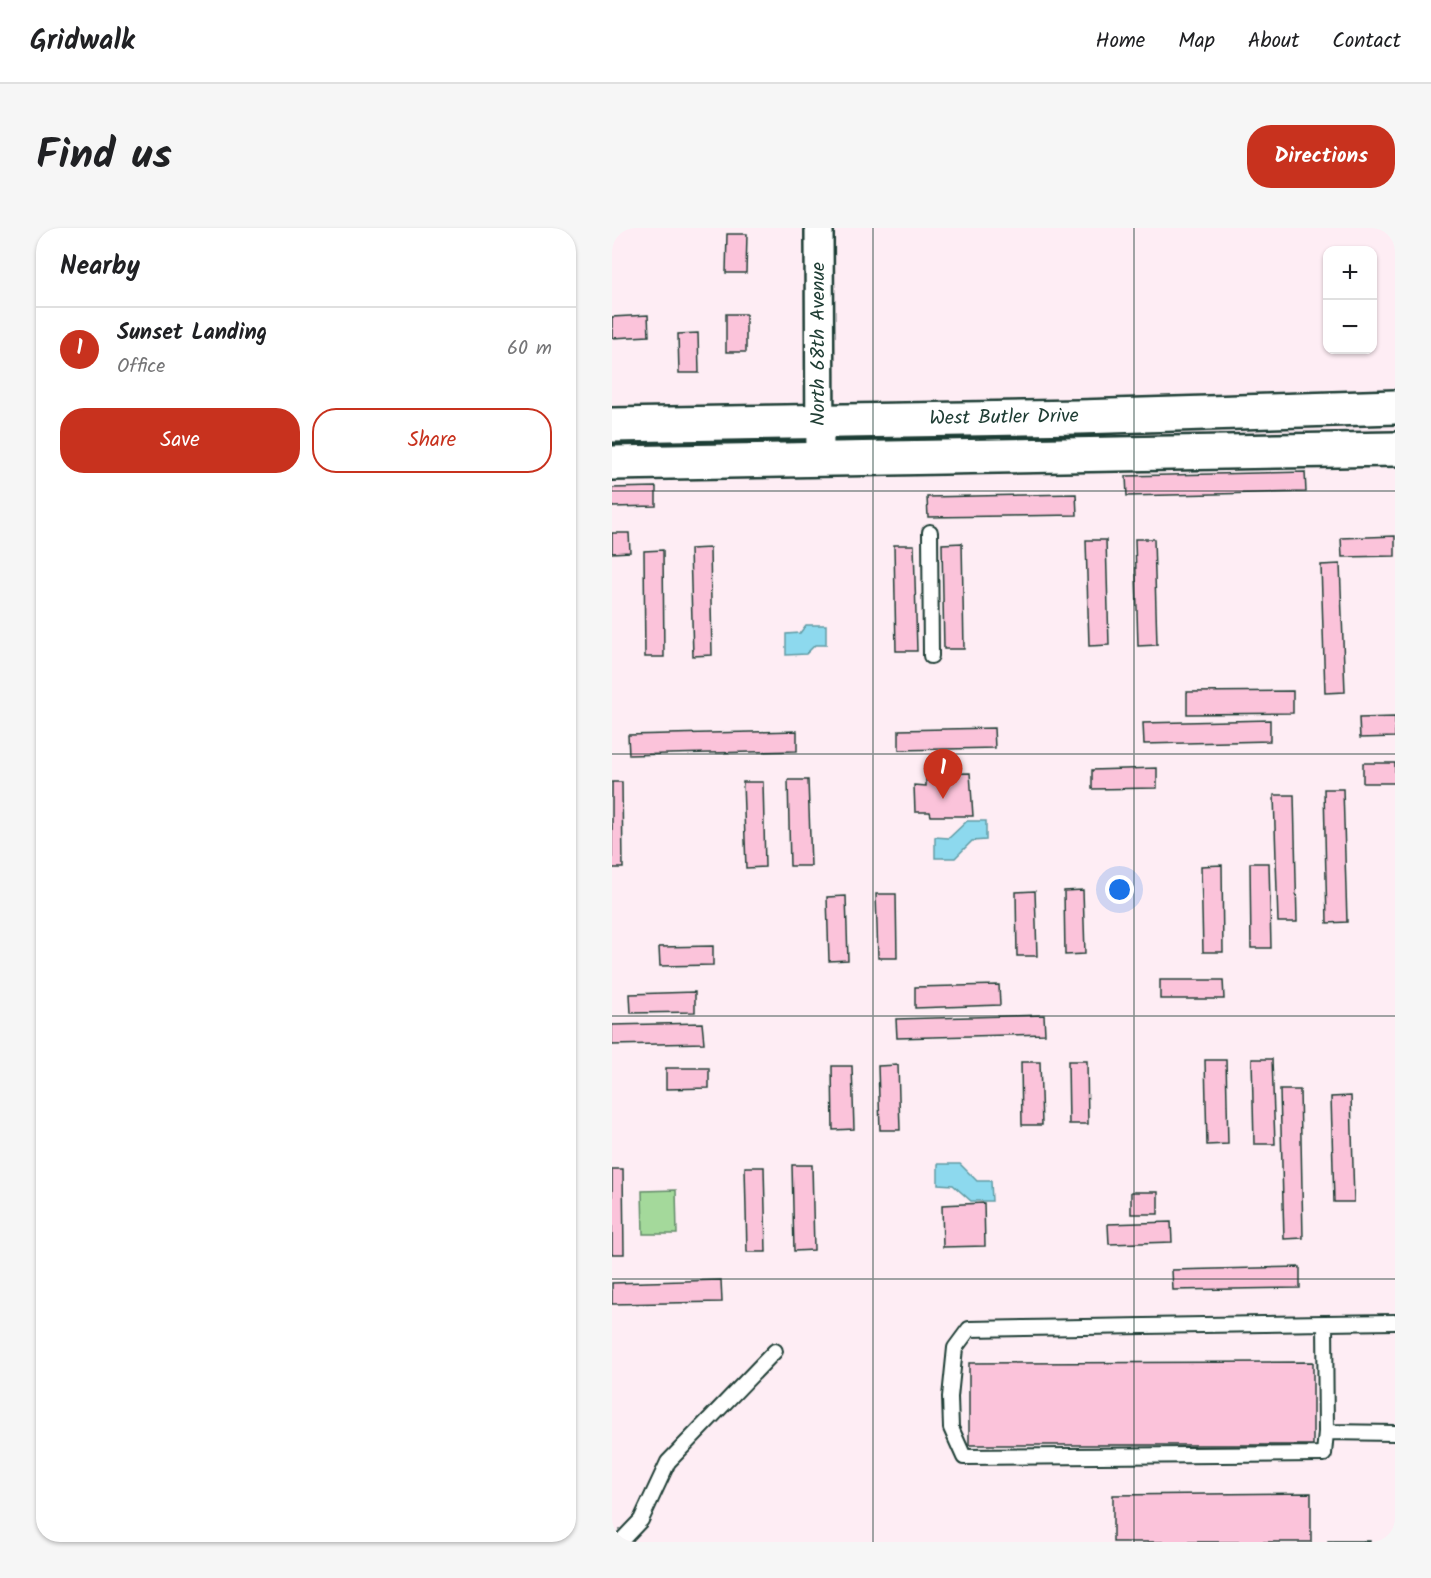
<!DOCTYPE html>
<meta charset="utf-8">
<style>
:root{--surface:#fff;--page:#f6f6f6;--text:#202124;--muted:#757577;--line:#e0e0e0;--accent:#c8321e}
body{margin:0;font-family:Kalam,sans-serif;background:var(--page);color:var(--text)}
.controls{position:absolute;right:18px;top:18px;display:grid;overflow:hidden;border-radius:12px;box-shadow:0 2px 4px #0004}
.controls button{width:54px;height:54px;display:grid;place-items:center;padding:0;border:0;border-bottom:2px solid var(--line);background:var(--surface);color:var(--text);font:30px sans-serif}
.you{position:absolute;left:508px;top:662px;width:21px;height:21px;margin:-15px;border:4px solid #fff;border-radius:50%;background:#1a73e8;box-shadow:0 0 0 9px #1a73e833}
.badge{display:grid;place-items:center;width:39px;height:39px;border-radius:50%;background:var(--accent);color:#fff;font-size:20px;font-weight:700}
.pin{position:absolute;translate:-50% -50px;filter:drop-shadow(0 2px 3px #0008)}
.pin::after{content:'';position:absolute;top:32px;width:21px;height:18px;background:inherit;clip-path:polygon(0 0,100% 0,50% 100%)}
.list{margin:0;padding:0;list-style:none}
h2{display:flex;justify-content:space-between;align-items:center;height:78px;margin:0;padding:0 24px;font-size:26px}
h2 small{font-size:20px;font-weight:400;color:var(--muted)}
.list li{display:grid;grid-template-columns:39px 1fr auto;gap:18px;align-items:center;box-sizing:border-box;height:84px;padding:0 24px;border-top:2px solid var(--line)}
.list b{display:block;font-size:22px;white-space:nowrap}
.list p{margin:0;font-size:20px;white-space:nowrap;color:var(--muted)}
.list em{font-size:20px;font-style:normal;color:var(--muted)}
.actions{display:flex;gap:12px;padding:18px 24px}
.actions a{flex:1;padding:14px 0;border:2px solid var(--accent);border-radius:24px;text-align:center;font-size:21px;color:var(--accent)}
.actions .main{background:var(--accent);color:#fff}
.map{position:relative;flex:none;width:783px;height:1314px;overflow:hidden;border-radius:24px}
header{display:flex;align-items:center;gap:36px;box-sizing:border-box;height:84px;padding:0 30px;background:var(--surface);border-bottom:2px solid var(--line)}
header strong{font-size:28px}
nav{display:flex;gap:33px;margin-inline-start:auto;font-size:21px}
.intro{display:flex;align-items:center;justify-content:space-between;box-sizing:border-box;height:144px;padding:0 36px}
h1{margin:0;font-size:42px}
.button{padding:15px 27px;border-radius:24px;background:var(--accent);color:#fff;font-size:21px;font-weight:700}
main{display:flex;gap:36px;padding:0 36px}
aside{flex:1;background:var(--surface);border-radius:24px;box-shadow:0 2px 4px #0004}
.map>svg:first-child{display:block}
</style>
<header>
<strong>Gridwalk</strong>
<nav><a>Home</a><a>Map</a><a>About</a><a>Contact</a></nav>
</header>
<div class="intro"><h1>Find us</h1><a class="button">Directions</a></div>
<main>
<aside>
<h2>Nearby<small></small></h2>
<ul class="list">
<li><span class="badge">1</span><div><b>Sunset Landing</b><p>Office</p></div><em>60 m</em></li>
</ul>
<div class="actions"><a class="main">Save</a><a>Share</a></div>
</aside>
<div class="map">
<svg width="783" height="1314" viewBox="0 0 783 1314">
<rect width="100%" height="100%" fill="#feedf4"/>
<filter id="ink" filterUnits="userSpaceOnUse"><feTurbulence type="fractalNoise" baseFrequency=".0167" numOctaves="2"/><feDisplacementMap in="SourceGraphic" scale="12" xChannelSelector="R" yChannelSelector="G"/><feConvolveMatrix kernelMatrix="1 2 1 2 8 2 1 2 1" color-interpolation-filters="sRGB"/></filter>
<g filter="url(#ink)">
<path fill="#a4d99b" stroke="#628b68" stroke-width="1.5" d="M 64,962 L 65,1006 L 31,1006 L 30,963 Z"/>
<path fill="#8dd9ee" stroke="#619ba4" stroke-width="1.5" d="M 194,397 L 214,397 L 214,417 L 203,417 L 194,426 L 174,427 L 174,406 L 188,405 Z
M 355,593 L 374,593 L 374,612 L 360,613 L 343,630 L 323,630 L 323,609 L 337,610 Z
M 326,936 L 348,936 L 365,953 L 379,953 L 380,973 L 359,973 L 341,957 L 326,956 Z"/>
<path fill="#fbc3da" stroke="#1f3d34" stroke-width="1.5" d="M 115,6 L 135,6 L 134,45 L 114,45 Z
M 114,86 L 134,86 L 134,124 L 114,124 Z
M 36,87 L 37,108 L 0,110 L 0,89 Z
M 86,105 L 87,145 L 67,145 L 66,106 Z
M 693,244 L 694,264 L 515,268 L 514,248 Z
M 44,259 L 44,278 L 0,279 L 0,260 Z
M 464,266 L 465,287 L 316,289 L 315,269 Z
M 0,305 L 17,305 L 18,324 L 0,325 Z
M 783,308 L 783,328 L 730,329 L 729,310 Z
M 523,311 L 542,311 L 545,417 L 526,418 Z
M 474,312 L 494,312 L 497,417 L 477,418 Z
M 350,315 L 352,421 L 332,421 L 330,316 Z
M 282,317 L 302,317 L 305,423 L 284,423 Z
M 98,320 L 100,427 L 81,428 L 78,321 Z
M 51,322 L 52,429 L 33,429 L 32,323 Z
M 728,336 L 733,464 L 713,465 L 709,337 Z
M 681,463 L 681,485 L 575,486 L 575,464 Z
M 783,489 L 783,509 L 748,510 L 747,490 Z
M 658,492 L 658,513 L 532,516 L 531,495 Z
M 382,500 L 383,520 L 287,522 L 287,502 Z
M 185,503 L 185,523 L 17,527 L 16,507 Z
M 751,535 L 783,535 L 783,555 L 751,555 Z
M 545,540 L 545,560 L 480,561 L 480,542 Z
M 358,545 L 361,588 L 319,588 L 318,584 L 303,584 L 302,557 L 314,558 L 314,546 Z
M 176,552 L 196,552 L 199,638 L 178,638 Z
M 0,554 L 10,554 L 11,640 L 0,640 Z
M 131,554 L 151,554 L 153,639 L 134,640 Z
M 712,561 L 731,561 L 735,694 L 715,695 Z
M 662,567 L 682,567 L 685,694 L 666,694 Z
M 638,635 L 657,635 L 659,720 L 639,720 Z
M 610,637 L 611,724 L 591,724 L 589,638 Z
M 471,662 L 473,726 L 453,727 L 452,663 Z
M 423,663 L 425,728 L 405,728 L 404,664 Z
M 264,666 L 284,666 L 285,730 L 266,730 Z
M 234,668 L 236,732 L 217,733 L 215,669 Z
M 101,718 L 101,737 L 48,738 L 47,719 Z
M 548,752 L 611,752 L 612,771 L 548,771 Z
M 387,757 L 388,777 L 303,780 L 303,759 Z
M 83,764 L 83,784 L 19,785 L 18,766 Z
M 432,787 L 433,806 L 285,810 L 284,791 Z
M 90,795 L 92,815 L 0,817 L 0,797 Z
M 640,831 L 660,831 L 663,916 L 642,916 Z
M 593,832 L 614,832 L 616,916 L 595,917 Z
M 456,833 L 475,833 L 476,896 L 457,896 Z
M 409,834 L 428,834 L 430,897 L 410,897 Z
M 286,837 L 288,902 L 268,902 L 266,838 Z
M 220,838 L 240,838 L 242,901 L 221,902 Z
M 54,840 L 97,840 L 97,860 L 54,861 Z
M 668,862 L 688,862 L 691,1010 L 672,1011 Z
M 739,868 L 742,974 L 722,974 L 719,869 Z
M 180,937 L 200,937 L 202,1022 L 182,1023 Z
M 133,939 L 152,939 L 154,1024 L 135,1024 Z
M 0,941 L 11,941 L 12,1026 L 0,1026 Z
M 519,964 L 546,964 L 546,986 L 519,986 Z
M 372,975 L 373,1018 L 331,1019 L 330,977 Z
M 559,994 L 560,1014 L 497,1016 L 496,996 Z
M 688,1039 L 688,1060 L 561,1062 L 560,1042 Z
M 109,1052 L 110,1074 L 0,1076 L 0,1055 Z
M 701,1134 L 701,1217 L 357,1217 L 357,1135 Z
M 699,1265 L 699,1314 L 501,1314 L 501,1267 Z
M 716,1313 L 758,1313 L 758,1314 L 716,1314 Z"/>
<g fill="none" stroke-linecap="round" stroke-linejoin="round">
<g stroke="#1f3d34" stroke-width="18">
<path id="service" d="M 318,304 L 319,428
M 783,1094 L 713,1095 L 714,1204 L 783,1205
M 713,1095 L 357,1101 L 343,1120 L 338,1169 L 339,1200 L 352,1229 L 712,1226 L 714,1204
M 8,1314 L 29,1292 L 56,1234 L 163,1123"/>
</g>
<g stroke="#1f3d34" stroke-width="32">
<path id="minor" d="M 207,0 L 208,232"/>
</g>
<g stroke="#1f3d34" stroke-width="38">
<path id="tertiary" d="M 0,197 L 467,189 L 783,179
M 0,235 L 783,221"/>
</g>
<use href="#service" stroke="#fff" stroke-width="14"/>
<use href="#minor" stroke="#fff" stroke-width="27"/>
<use href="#tertiary" stroke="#fff" stroke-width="33"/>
</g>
</g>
<path fill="none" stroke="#1f3d34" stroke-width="1.5" stroke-opacity="0.55" d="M 261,0 L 261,1314M 522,0 L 522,1314M 0,263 L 783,263M 0,526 L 783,526M 0,788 L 783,788M 0,1051 L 783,1051"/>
<g text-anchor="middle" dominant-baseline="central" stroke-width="4.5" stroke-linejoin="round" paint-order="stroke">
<g font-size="20" fill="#1f3d34" stroke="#fff">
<text transform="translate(207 116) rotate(-90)">North 68th Avenue</text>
<text transform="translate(392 190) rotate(-1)">West Butler Drive</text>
</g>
</g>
</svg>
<div class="controls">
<button>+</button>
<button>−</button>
</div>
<div class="you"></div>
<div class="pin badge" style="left:331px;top:571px">1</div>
</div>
</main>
